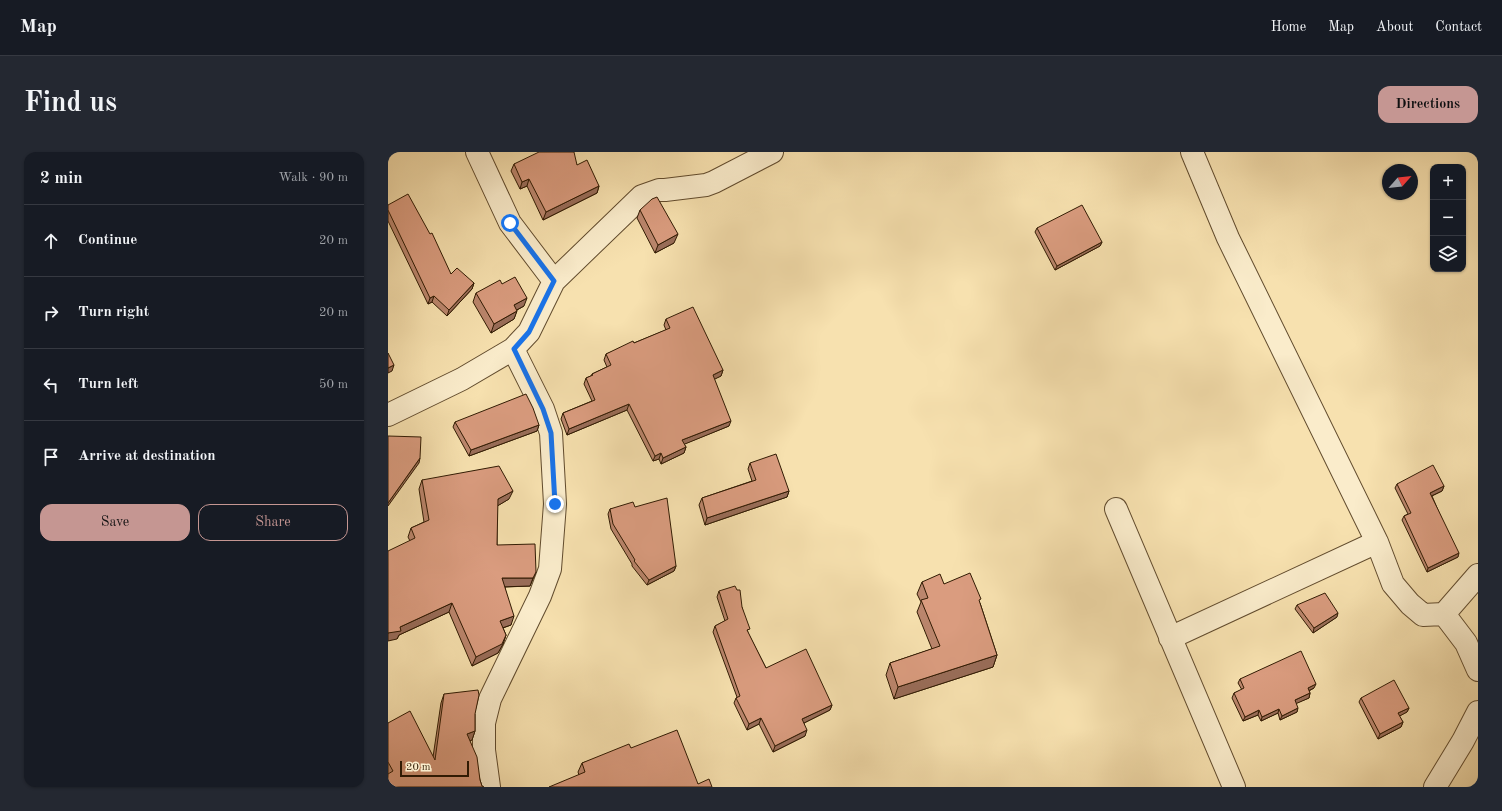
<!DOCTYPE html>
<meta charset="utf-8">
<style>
:root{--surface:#171b24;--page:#242831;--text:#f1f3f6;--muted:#9ea1a6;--line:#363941;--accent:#c59692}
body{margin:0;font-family:"Old Standard TT",serif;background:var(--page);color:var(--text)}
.controls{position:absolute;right:12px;top:12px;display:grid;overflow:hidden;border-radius:8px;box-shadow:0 1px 3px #0004}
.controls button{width:36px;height:36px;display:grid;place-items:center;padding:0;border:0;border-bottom:1px solid var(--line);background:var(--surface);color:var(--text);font:20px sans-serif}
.compass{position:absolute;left:994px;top:12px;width:36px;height:36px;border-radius:50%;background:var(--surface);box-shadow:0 1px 3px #0004;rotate:63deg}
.scale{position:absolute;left:12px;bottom:10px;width:69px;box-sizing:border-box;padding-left:4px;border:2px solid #311b03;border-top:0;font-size:11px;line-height:14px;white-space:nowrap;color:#311b03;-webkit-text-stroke:3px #faeccb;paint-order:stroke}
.stop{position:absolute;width:12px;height:12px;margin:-9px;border:3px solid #1a73e8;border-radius:50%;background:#fff}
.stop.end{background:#1a73e8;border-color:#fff;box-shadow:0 1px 4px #0008}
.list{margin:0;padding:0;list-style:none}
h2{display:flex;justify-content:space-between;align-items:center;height:52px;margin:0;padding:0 16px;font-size:17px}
h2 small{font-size:13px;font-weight:400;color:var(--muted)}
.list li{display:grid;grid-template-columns:26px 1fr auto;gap:12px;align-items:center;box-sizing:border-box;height:72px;padding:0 16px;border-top:1px solid var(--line)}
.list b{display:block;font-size:15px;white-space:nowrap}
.list em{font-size:13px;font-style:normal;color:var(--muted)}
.actions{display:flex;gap:8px;padding:12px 16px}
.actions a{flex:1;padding:9px 0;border:1px solid var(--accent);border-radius:12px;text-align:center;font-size:14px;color:var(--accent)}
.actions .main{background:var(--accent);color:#111}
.icon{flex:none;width:22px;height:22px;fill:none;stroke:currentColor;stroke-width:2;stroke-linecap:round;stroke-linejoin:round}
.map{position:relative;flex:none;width:1090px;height:635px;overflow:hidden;border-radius:12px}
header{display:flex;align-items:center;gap:24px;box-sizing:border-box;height:56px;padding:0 20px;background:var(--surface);border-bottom:1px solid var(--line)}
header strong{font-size:19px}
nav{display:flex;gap:22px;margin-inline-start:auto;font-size:14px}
.intro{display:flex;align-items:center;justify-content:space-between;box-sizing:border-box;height:96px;padding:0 24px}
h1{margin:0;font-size:28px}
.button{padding:10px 18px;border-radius:12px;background:var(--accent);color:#111;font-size:14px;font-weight:700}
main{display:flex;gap:24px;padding:0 24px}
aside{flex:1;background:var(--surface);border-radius:12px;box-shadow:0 1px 3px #0004}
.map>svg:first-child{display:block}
</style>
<header>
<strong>Map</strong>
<nav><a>Home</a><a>Map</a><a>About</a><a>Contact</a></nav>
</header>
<div class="intro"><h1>Find us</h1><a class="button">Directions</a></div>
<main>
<aside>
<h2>2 min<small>Walk · 90 m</small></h2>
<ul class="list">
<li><svg class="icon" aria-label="ahead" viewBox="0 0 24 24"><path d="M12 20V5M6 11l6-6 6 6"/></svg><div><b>Continue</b></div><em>20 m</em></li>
<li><svg class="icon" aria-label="right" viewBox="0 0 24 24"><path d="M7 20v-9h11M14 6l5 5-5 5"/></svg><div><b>Turn right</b></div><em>20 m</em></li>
<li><svg class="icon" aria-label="left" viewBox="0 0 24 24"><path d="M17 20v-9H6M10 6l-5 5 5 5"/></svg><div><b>Turn left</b></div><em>50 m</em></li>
<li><svg class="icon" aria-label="arrive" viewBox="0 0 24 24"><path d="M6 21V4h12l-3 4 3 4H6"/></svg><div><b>Arrive at destination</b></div></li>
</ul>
<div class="actions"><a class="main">Save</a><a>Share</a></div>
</aside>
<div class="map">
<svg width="1090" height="635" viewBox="0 0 1090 635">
<rect width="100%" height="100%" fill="#f7e1af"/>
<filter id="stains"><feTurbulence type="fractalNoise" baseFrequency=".005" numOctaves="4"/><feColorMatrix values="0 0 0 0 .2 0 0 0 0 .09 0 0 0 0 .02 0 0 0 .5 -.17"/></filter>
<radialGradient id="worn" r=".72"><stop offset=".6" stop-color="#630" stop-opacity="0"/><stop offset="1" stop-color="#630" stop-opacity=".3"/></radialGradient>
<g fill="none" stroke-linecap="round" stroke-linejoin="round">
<g stroke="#624c2e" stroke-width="24">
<path id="minor" d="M 89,0 L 122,71 L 166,129
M 804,0 L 840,86 L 989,390 L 1005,432 L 1022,452 L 1035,463 L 1056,462 L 1090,423
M 0,263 L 74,227 L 125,197 L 141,180 L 166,129 L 254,44 L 271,38 L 277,38 L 318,33 L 326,30 L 384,0
M 728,357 L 846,635
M 1056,462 L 1078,491 L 1090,518
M 782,486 L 989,390
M 101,635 L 96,598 L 96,571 L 102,547 L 152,444 L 162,417 L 167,352 L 163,281 L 155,257 L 125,197
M 1047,635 L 1075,589 L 1090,560"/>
</g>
<use href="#minor" stroke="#faeccb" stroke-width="22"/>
</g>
<path fill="#bb866d" stroke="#311b03" d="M 126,12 L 189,13 L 211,34 L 209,41 L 155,68 L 139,34 L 132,37 L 123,19 Z
M 0,53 L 63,122 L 86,131 L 84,137 L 59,164 L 44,150 L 40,152 L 0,69 Z
M 252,58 L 286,91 L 267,101 L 249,66 Z
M 649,76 L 714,90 L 712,94 L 667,118 L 647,80 Z
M 88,141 L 136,154 L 129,158 L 126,167 L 103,181 L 85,150 Z
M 278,167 L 335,218 L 333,224 L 326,227 L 341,274 L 296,292 L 298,295 L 296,301 L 273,312 L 271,307 L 265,309 L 239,258 L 179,283 L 173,267 L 175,261 L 204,249 L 196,232 L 198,226 L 203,224 L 204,222 L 219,215 L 216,208 L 218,202 L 246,191 L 278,178 L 276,173 Z
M 67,270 L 151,273 L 149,279 L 81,304 L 65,275 Z
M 362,311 L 401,339 L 399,345 L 317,373 L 311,353 L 314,346 L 364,329 L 360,317 Z
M 34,328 L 121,347 L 109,354 L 109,393 L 148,420 L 142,434 L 117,435 L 123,473 L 115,476 L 118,483 L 115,492 L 110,501 L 84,514 L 61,460 L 11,483 L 9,487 L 22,389 L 20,385 L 23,376 L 36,370 L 31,337 Z
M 1009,332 L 1056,334 L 1054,339 L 1044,344 L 1070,405 L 1039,420 L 1014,368 L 1016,364 L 1020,362 L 1007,336 Z
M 247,355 L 288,414 L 286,419 L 259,433 L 244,414 L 244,412 L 223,377 L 220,362 L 222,357 Z
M 534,430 L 556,432 L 592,451 L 609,503 L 605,515 L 506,547 L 498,523 L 502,511 L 544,497 L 529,460 L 533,450 L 529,442 Z
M 331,439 L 354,455 L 360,481 L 378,516 L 444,553 L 442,558 L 416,571 L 417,584 L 385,600 L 371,572 L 359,578 L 346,551 L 348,546 L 349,545 L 325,480 L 327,474 L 337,469 L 329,445 Z
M 909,453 L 949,465 L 925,481 L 907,457 Z
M 852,527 L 926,536 L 921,539 L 922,541 L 921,546 L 908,551 L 909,560 L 892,568 L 890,561 L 873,569 L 870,563 L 855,569 L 844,546 L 846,541 L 854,538 L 850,531 Z
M 56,542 L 87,562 L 87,579 L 84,588 L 82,589 L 92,628 L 94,634 L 0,635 L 0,571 L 45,605 L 53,551 Z
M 973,546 L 1021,556 L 1019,560 L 1011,564 L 1015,570 L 1013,575 L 990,587 L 971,550 Z
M 243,596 L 310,632 L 191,623 L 190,620 L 194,611 Z"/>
<path fill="#996d59" stroke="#311b03" d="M 141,27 L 139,34 L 132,37 L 134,30 Z
M 211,34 L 209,41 L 155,68 L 158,60 Z
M 290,82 L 286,91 L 267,101 L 270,93 Z
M 714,90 L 712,94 L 667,118 L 669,114 Z
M 86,131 L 84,137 L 59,164 L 61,158 Z
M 46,144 L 44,150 L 40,152 L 42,146 Z
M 139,146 L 136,154 L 123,161 L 126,153 Z
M 129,159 L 126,167 L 103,181 L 106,172 Z
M 6,213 L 4,219 L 0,221 L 0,216 Z
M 335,218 L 333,224 L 323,229 L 325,223 Z
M 241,252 L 239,258 L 179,283 L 181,277 Z
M 343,269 L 341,274 L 292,294 L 294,288 Z
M 151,273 L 149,279 L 81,304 L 83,298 Z
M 298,295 L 296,301 L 273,312 L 275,306 Z
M 273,301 L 271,307 L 265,309 L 267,304 Z
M 32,306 L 31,311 L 0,354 L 0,351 Z
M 1056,334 L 1054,339 L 1041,345 L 1042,341 Z
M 125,339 L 121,347 L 106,356 L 110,347 Z
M 401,339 L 399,345 L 317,373 L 319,366 Z
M 1071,401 L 1070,405 L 1039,420 L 1040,416 Z
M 288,414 L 286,419 L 259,433 L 261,428 Z
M 114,426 L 145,426 L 142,434 L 111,435 Z
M 64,451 L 61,460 L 11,483 L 9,487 L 0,489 L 0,481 L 12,475 Z
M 950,461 L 949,465 L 925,481 L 926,476 Z
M 126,464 L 123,473 L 108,478 L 112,469 Z
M 118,483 L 115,492 L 110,501 L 84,514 L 88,505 Z
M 609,503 L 605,515 L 506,547 L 510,535 Z
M 928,532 L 926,536 L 918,540 L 920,536 Z
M 922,541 L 921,546 L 905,553 L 907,548 Z
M 444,553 L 442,558 L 412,573 L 414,567 Z
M 910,556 L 909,560 L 892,568 L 894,564 Z
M 1021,556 L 1019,560 L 1008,566 L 1010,561 Z
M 891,557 L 890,561 L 873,569 L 874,565 Z
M 871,558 L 870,563 L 855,569 L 857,565 Z
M 373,566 L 371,572 L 359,578 L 361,572 Z
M 1015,570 L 1013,575 L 990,587 L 992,582 Z
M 419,578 L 417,584 L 385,600 L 387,594 Z
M 87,579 L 84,588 L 76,591 L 79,582 Z"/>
<path fill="#da9c7f" stroke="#311b03" d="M 151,0 L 186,0 L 189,13 L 199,8 L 211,34 L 158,60 L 141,27 L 134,30 L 126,12 Z
M 20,42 L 42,82 L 44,81 L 63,122 L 69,116 L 86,131 L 61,158 L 46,144 L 42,146 L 0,58 L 0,53 Z
M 269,45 L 290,82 L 270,93 L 252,58 L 264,47 Z
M 694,53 L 714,90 L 669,114 L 649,76 Z
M 127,125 L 139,146 L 126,153 L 129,159 L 106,172 L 88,141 L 112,128 L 114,132 Z
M 305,155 L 335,218 L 325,223 L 343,269 L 294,288 L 298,295 L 275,306 L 273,301 L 267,304 L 241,252 L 181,277 L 175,261 L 207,248 L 198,226 L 205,223 L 204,222 L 223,213 L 218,202 L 245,189 L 246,191 L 282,176 L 278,167 Z
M 0,201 L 6,213 L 0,216 Z
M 138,242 L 145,256 L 151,273 L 83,298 L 67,270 Z
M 0,284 L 33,285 L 32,306 L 0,351 Z
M 388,302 L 401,339 L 319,366 L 314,346 L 368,328 L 362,311 Z
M 1045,313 L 1056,334 L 1042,341 L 1071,401 L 1040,416 L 1016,364 L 1023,361 L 1009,332 Z
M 111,314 L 125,339 L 110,347 L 109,393 L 147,392 L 148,420 L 145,426 L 114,426 L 126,464 L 112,469 L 118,483 L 114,492 L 88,505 L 64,451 L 12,475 L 13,479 L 0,481 L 0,399 L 27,386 L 23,376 L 41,368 L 34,328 Z
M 279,346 L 288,414 L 261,428 L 246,409 L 247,408 L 225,372 L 222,357 L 245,350 L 247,355 Z
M 582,421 L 593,447 L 591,448 L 609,503 L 510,535 L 502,511 L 552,494 L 533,448 L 540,446 L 534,430 L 552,422 L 556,432 Z
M 347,434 L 349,438 L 352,438 L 354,455 L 362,477 L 359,478 L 378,516 L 418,497 L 444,553 L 414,567 L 419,578 L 387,594 L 373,566 L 361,572 L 348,546 L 352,544 L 327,474 L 340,467 L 331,439 Z
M 937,441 L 950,461 L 926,476 L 909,453 Z
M 913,499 L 928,532 L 920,536 L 922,541 L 907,548 L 910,556 L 894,564 L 891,557 L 874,565 L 871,558 L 857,565 L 846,541 L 856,536 L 852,527 Z
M 1006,528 L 1021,556 L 1010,561 L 1015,570 L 992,582 L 973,546 Z
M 90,538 L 91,543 L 87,562 L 87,579 L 79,582 L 89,605 L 92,628 L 94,634 L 96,635 L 0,635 L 0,622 L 5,619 L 0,610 L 0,571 L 22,559 L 47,608 L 56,542 Z
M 289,578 L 310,632 L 321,627 L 324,635 L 161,635 L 197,620 L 194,611 L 241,592 L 243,596 Z"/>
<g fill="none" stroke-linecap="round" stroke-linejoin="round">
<path stroke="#1a73e8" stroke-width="5" d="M 122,71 L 166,129 L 141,180 L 126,197 L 155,257 L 163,281 L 167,352"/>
</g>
<rect width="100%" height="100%" filter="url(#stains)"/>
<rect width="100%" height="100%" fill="url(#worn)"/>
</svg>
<div class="controls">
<button>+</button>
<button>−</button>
<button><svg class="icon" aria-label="layers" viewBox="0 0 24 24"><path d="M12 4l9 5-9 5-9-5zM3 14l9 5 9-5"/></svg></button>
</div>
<svg class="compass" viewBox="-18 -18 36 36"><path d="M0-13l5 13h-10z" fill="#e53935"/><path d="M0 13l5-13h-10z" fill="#9ea1a6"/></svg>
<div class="scale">20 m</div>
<div class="stop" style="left:122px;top:71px"></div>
<div class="stop end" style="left:167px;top:352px"></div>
</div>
</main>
